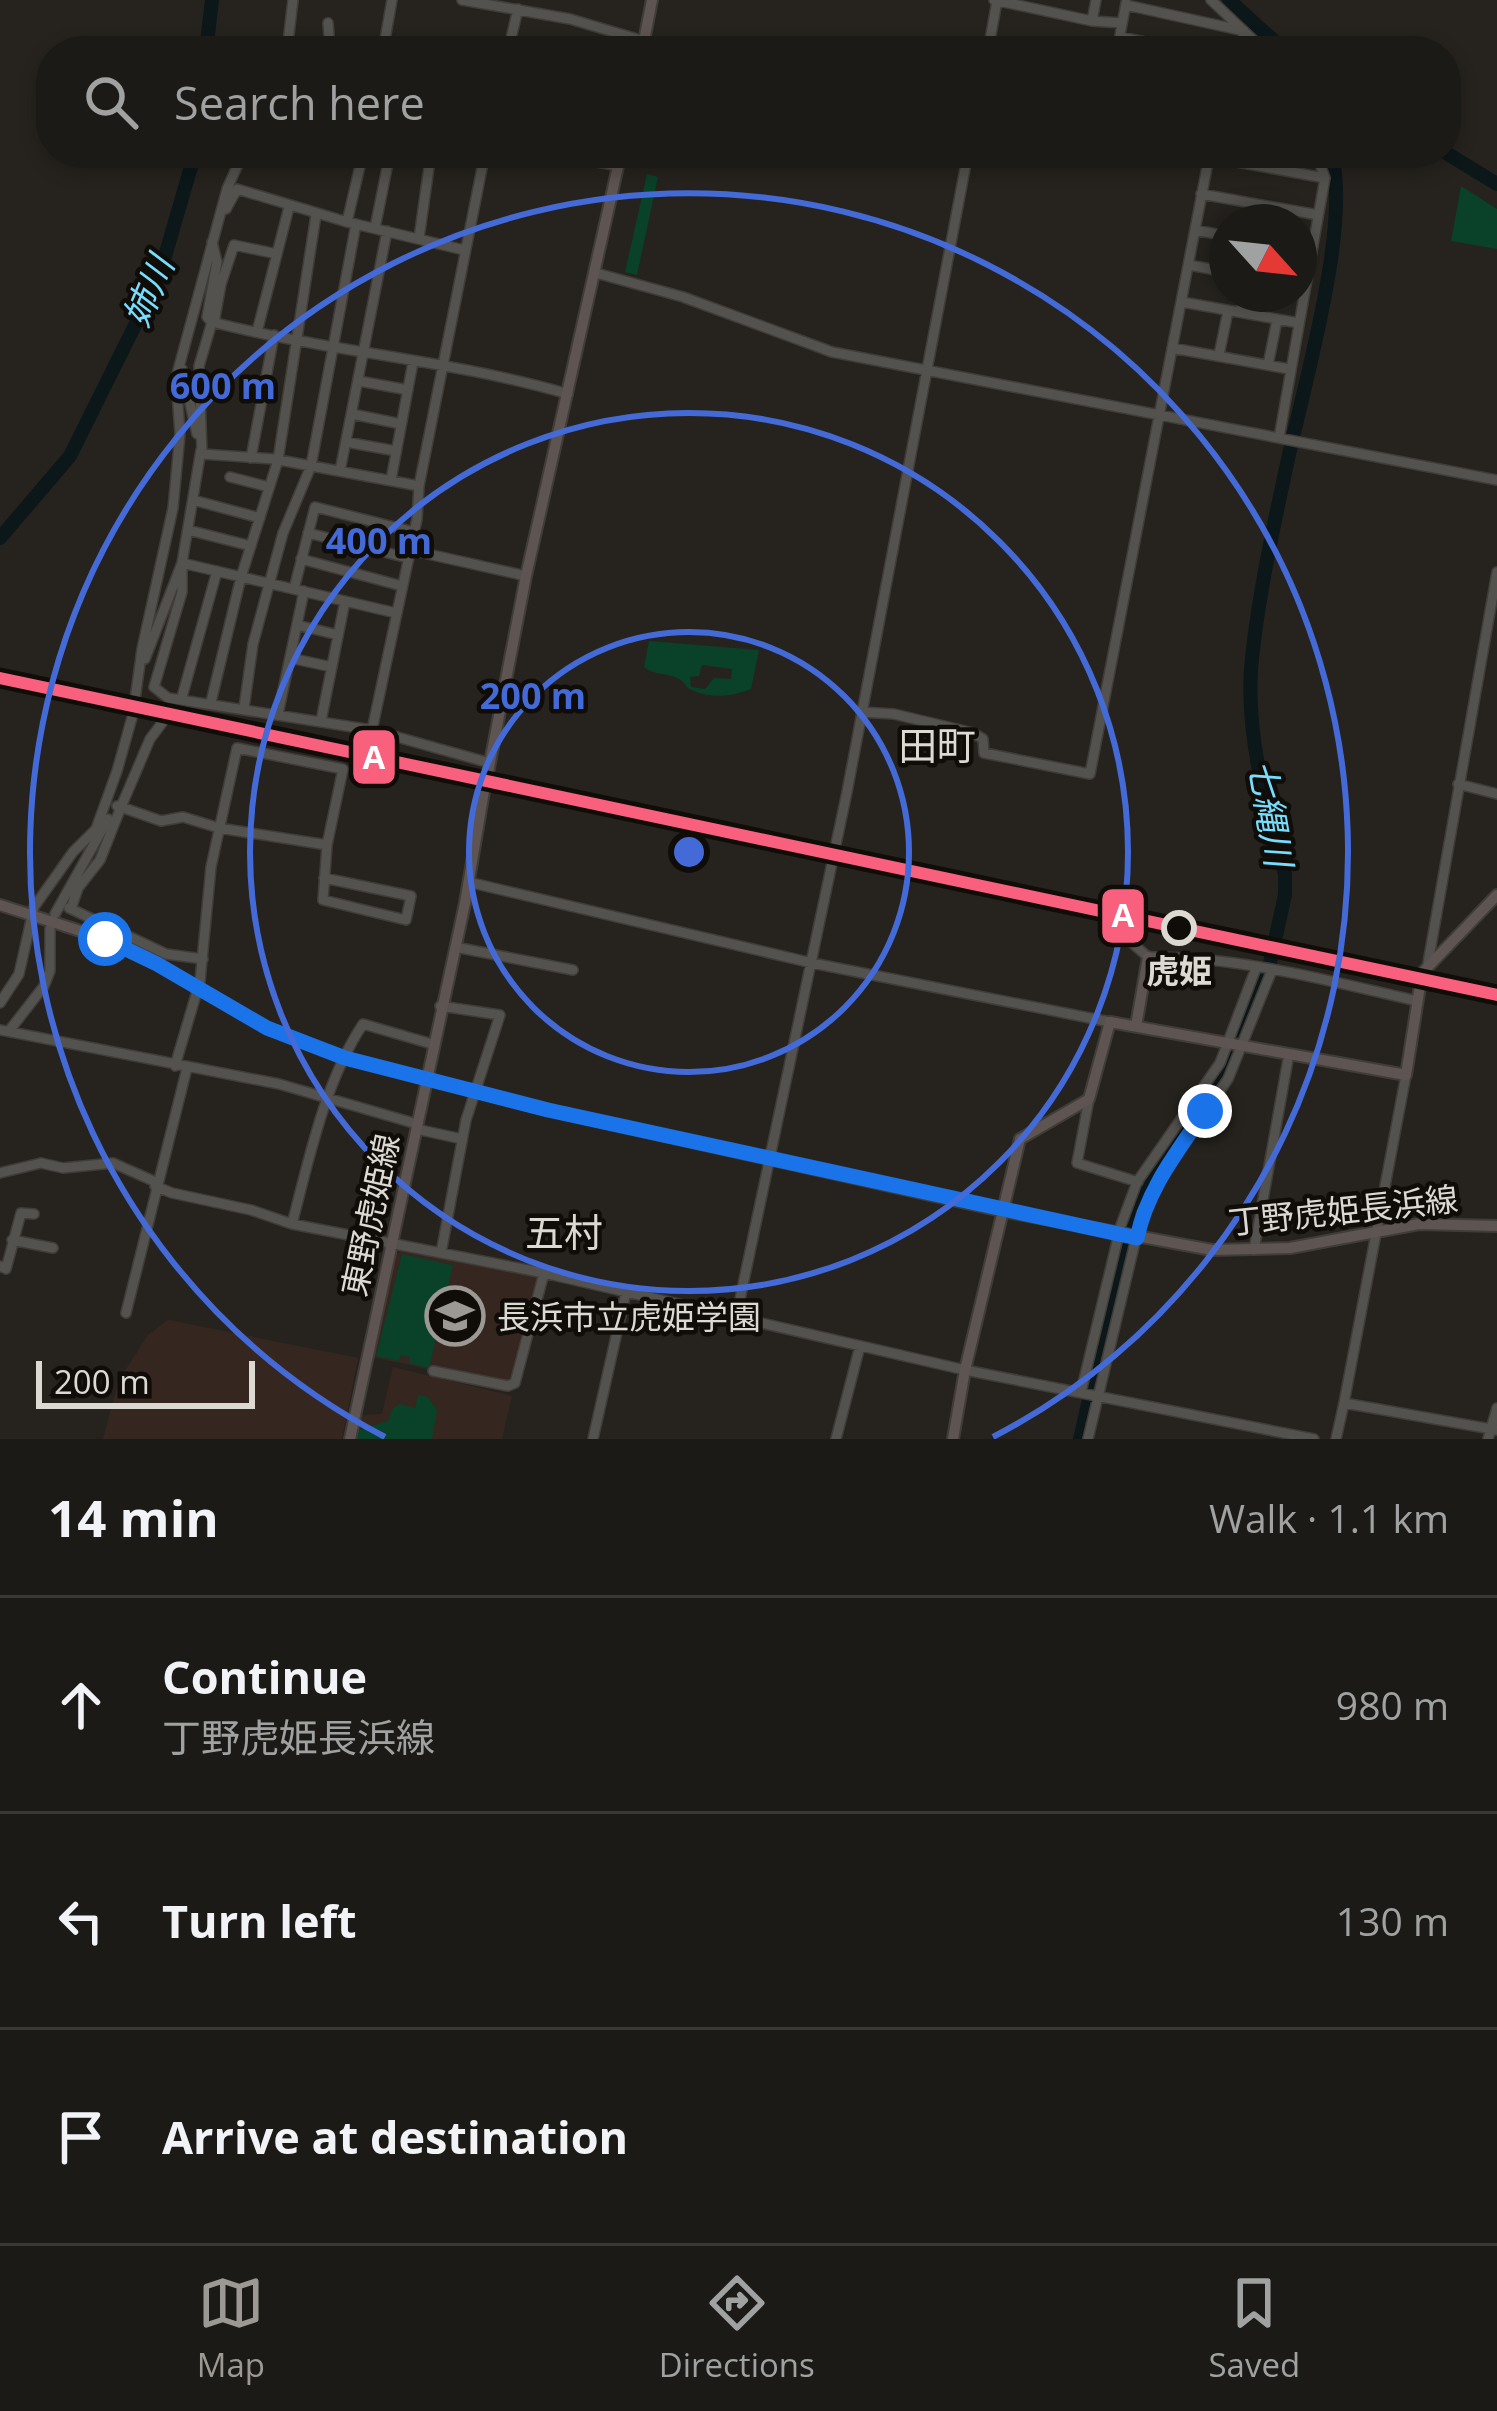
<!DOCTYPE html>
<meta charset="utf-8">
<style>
:root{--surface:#1c1a16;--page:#292723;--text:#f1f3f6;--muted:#a0a1a1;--line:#3a3835;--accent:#9c9994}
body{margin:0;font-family:"Open Sans","Noto Sans JP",sans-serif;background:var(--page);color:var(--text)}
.compass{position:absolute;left:1209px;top:204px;width:108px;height:108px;border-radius:50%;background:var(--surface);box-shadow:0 6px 18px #0003;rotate:117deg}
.scale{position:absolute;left:36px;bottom:30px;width:219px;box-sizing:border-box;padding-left:12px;border:6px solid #dcd9d3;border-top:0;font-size:33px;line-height:42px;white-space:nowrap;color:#dcd9d3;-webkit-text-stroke:9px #100d09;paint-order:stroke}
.stop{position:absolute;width:36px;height:36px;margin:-27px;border:9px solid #1a73e8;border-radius:50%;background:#fff}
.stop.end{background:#1a73e8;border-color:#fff;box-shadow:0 3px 12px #0008}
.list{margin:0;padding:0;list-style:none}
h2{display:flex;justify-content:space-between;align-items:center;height:156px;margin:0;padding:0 48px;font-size:51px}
h2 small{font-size:39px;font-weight:400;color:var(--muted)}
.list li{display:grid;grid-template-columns:78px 1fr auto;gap:36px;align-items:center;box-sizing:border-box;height:216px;padding:0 48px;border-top:3px solid var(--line)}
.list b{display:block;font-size:45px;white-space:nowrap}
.list p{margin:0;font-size:39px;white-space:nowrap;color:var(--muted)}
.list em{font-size:39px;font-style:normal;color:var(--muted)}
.icon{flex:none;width:66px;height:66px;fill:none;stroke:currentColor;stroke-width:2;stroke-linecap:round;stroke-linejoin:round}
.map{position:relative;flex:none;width:1497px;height:1439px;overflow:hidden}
.search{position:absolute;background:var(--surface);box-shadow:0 6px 18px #0003;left:36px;right:36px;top:36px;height:132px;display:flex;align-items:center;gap:30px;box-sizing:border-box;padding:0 42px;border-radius:48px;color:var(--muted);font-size:45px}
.sheet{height:804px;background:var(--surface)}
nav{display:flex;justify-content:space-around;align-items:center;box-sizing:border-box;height:168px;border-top:3px solid var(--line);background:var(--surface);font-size:33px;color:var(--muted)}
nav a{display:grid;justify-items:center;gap:6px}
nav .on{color:var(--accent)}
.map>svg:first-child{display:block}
</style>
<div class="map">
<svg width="1497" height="1439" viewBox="0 0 1497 1439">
<rect width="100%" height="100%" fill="#26231e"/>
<path fill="#362620" d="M 400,1251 L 539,1276 L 514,1387 L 372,1357 L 392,1258 Z
M 168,1320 L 358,1358 L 342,1439 L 103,1439 L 119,1380 L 148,1335 Z
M 393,1367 L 512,1396 L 502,1439 L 353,1439 L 358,1415 L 382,1414 Z"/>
<path fill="#094129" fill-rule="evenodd" d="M 647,174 L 658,177 L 637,275 L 625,272 Z
M 1461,186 L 1497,209 L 1497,249 L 1451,241 Z
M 649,641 L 759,650 L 751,689 C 733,696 713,699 694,691 C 683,687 689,685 679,679 C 667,672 655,676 644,667 ZM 702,665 L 732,669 L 731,679 L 714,678 L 705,689 L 691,687 L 690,677 L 699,676 Z
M 402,1254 L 453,1265 L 429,1368 L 409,1363 L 410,1357 L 401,1355 L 399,1361 L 376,1356 Z
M 418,1395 L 428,1397 L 437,1410 L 432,1439 L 356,1439 L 358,1430 L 388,1421 L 393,1408 L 400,1404 L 415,1408 Z"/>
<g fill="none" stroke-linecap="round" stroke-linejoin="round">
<path stroke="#0c171a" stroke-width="14" d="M 1229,0 L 1285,51
M 206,51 L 212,0
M 1446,153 L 1497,184
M 0,538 L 70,456 L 159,277 L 195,153
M 1080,1439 L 1131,1218 L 1155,1169 L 1226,1066 L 1270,963 L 1285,895 L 1285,874 C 1266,808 1244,727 1252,658 C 1259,592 1274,524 1288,459 C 1304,385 1352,221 1331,153"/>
<path stroke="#413e39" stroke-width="9" stroke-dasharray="9 4.5" stroke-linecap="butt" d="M 162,723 L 167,707"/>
<g stroke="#403d39" stroke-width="12">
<path id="minor" d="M 462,0 L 570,19 L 644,41
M 994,0 L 1092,21 L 1122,23
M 1211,0 L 1265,51
M 1126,5 L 1244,31 L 1241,51
M 1092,21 L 1096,0
M 328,23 L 330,48 L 376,51
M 1120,37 L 1190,51
M 287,51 L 293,0
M 383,51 L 392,0
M 508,51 L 518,9
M 988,51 L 997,1
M 1117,51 L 1126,3
M 363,153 L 347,222 L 464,250
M 552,153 L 618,166
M 1191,153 L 1209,157
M 1201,194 L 1318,215
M 226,209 L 237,189 L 347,222
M 375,228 L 390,153
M 1195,230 L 1227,236
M 419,238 L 431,153
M 212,242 L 217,262 L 207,317 L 212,322 C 329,352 452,360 568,394
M 1189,265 L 1227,272
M 596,273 L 683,297 L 832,352 L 1497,480
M 1182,302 L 1299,323
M 1241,312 L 1244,294
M 212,322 L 199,366 L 202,454 L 274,459 L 419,486 L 485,153
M 214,323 L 221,284 L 234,245 L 277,254
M 257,332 L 289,207
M 1172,348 L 1289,369
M 1219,355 L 1228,311
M 1268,365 L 1277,320
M 182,369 L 197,434
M 359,381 L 408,390
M 352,414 L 401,424
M 1279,438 L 1325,178 L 1316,153
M 346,442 L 396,451
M 251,458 L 274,335
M 340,471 L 387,231
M 230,477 L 269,487
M 391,480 L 413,362
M 193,500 L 260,518
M 188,530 L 251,546
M 308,533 L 408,558
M 410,550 L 526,576
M 301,559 L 402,586
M 294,589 L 315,507 L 414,532
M 396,613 L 182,563 L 182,592 L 154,687 L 168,698 L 372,730 L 490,763
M 297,625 L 338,635
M 290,658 L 332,667
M 145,659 L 182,563 L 201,450
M 182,697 L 217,571
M 211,702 L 241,577 L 278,460 L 316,215
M 244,708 L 253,644 L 283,533 L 311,466 L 356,224
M 861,712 L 894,714 L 973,733 L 983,739 L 984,753 L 1090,774 L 1209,157 L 1325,178
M 278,714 L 304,591
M 321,721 L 345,601
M 372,730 L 417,519 L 419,486
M 1458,784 L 1497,794
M 117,806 L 121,807 L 150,739 L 162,723
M 324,878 L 411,896 L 406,920 L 323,900 L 327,845
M 468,882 L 812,963 L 1110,1022
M 69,908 L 166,954 L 203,959
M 71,909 L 78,888 L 100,860 L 121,807 L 161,821 L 183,817 L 219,828 L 327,845 L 343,769 L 237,748 L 211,867 L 200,981 L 175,1066
M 55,914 L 108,819
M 1131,942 L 1148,957 C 1238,956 1329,981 1417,1001
M 455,947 L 573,970
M 1428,963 L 1497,572
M 0,1003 L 19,974 L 34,907 L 73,852 L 96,829 L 117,771 L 133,714 L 142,649 L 173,508 L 180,434 L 176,378 L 227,189 L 243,153
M 440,1006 L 500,1015 L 466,1120 L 441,1253
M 0,1030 L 279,1084 L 417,1124
M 9,1031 L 44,986 L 50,971 L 50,929
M 1406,1075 L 1344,1403 L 1497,1430
M 1089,1099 L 1077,1163 L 1138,1182
M 416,1129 L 462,1139
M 0,1173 L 41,1163 L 63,1168 L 113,1163 L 158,1183
M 155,1186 L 172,1193 L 251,1210 L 292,1224 L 544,1273 L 965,1370 L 1314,1439
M 292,1224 C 309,1159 325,1081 363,1024 L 432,1044
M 12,1240 L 53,1248
M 1254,1250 L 1289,1054
M 0,1266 L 6,1269 L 21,1213 L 34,1214
M 126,1313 L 187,1068
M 736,1318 L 847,792 L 968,153
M 433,1371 L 508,1386 L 515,1383 L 544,1273
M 1081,1392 L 1121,1225 L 1137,1182 L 1220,1063 L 1256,968
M 593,1439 L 626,1292
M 836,1439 L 860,1346
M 1088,1439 L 1142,1213 L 1164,1171 L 1228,1079 L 1272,970
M 1336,1439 L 1344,1403
M 1488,1439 L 1497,1408"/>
</g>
<g stroke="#403d39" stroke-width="14">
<path id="major" d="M 642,51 L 652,0
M 487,778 L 526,576 L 621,153
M 0,905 L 105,939 L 157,964 L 267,1028 L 345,1058 L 548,1110 L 1002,1211 L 1212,1250 L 1290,1248 L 1419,1224 L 1497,1226
M 1136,1026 L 1148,957
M 350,1439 L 465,903 L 484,791
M 953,1439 L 965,1370 L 1020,1139 L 1089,1099 L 1110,1022 L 1406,1075 L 1422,973 L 1497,895"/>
</g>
<use href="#minor" stroke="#54524e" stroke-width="9"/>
<use href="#major" stroke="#5e5451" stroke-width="10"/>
<g stroke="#100d09" stroke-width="21">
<path id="rail-1" d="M 0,678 L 1497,995"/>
</g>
<use href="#rail-1" stroke="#f8607d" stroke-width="12"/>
</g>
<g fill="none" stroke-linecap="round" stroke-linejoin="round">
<path stroke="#1a73e8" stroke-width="15" d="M 105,939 L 157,964 L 267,1028 L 345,1058 L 548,1110 L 1137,1238 C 1147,1189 1178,1151 1205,1111"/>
</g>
<g fill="none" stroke="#436ad7" stroke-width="6">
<circle cx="689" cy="852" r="220"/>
<circle cx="689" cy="852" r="439"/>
<path d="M385 1437A659 659 0 1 1 993 1437"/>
</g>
<defs>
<g id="school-ring" transform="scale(3)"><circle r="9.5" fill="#100d09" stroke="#9c9994" stroke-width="1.5"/><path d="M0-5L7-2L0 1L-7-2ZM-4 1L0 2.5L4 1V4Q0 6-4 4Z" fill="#9c9994"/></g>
</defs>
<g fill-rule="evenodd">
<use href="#school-ring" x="455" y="1316"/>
</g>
<circle fill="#100d09" stroke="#dcd9d3" stroke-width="6" cx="1179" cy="928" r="15"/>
<g text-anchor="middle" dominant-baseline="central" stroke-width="9" stroke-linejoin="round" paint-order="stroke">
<g font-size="33" font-weight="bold" fill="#dcd9d3" stroke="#100d09">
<text x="1179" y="970">虎姫</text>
</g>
<g font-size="33" fill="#dcd9d3" stroke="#100d09">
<text transform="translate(1343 1210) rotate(-6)">丁野虎姫長浜線</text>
<text transform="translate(370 1215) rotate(-78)">東野虎姫線</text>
</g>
<g font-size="33" fill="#dcd9d3" stroke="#100d09" text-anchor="start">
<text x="497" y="1316">長浜市立虎姫学園</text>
</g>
<g font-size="36" font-style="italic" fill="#7df" stroke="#100d09">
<text transform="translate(148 291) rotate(-67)">姉川</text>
<text transform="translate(1271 813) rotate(80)">七縄川</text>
</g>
<g font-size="39" fill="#dcd9d3" stroke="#100d09">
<text x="937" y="744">田町</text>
<text x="564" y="1231">五村</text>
</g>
</g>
<circle cx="689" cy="852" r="18" fill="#436ad7" stroke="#100d09" stroke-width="6"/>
<g font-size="36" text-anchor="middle" font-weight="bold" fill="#436ad7" stroke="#100d09" stroke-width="9" stroke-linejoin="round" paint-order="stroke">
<text x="223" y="399">600 m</text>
<text x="379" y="554">400 m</text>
<text x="533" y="709">200 m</text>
</g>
<g stroke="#100d09" stroke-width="4.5">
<rect x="351" y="728" width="46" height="58" rx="12" fill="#f8607d"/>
<rect x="1100" y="887" width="46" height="58" rx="12" fill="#f8607d"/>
</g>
<g font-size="33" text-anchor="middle" font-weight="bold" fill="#fff">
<text x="374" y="769">A</text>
<text x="1123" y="927">A</text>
</g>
</svg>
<svg class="compass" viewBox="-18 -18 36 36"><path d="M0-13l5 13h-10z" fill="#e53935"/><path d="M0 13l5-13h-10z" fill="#a0a1a1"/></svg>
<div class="scale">200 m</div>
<div class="stop" style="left:105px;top:939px"></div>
<div class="stop end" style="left:1205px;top:1111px"></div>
<div class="search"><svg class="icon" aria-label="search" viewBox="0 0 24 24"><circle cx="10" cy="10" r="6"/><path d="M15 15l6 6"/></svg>Search here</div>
</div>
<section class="sheet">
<h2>14 min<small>Walk · 1.1 km</small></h2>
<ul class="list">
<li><svg class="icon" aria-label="ahead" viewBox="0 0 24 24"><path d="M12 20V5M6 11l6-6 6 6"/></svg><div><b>Continue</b><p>丁野虎姫長浜線</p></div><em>980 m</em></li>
<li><svg class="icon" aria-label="left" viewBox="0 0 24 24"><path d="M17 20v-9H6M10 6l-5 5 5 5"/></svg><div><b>Turn left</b></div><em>130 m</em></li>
<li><svg class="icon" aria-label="arrive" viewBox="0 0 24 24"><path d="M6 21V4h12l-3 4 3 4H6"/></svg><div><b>Arrive at destination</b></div></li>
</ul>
</section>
<nav>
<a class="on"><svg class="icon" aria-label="map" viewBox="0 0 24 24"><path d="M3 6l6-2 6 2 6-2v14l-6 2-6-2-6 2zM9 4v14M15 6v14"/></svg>Map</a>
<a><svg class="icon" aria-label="directions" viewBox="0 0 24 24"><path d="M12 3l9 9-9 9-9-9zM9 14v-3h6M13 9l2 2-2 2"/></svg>Directions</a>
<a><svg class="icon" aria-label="saved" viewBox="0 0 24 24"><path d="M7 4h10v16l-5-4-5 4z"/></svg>Saved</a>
</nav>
